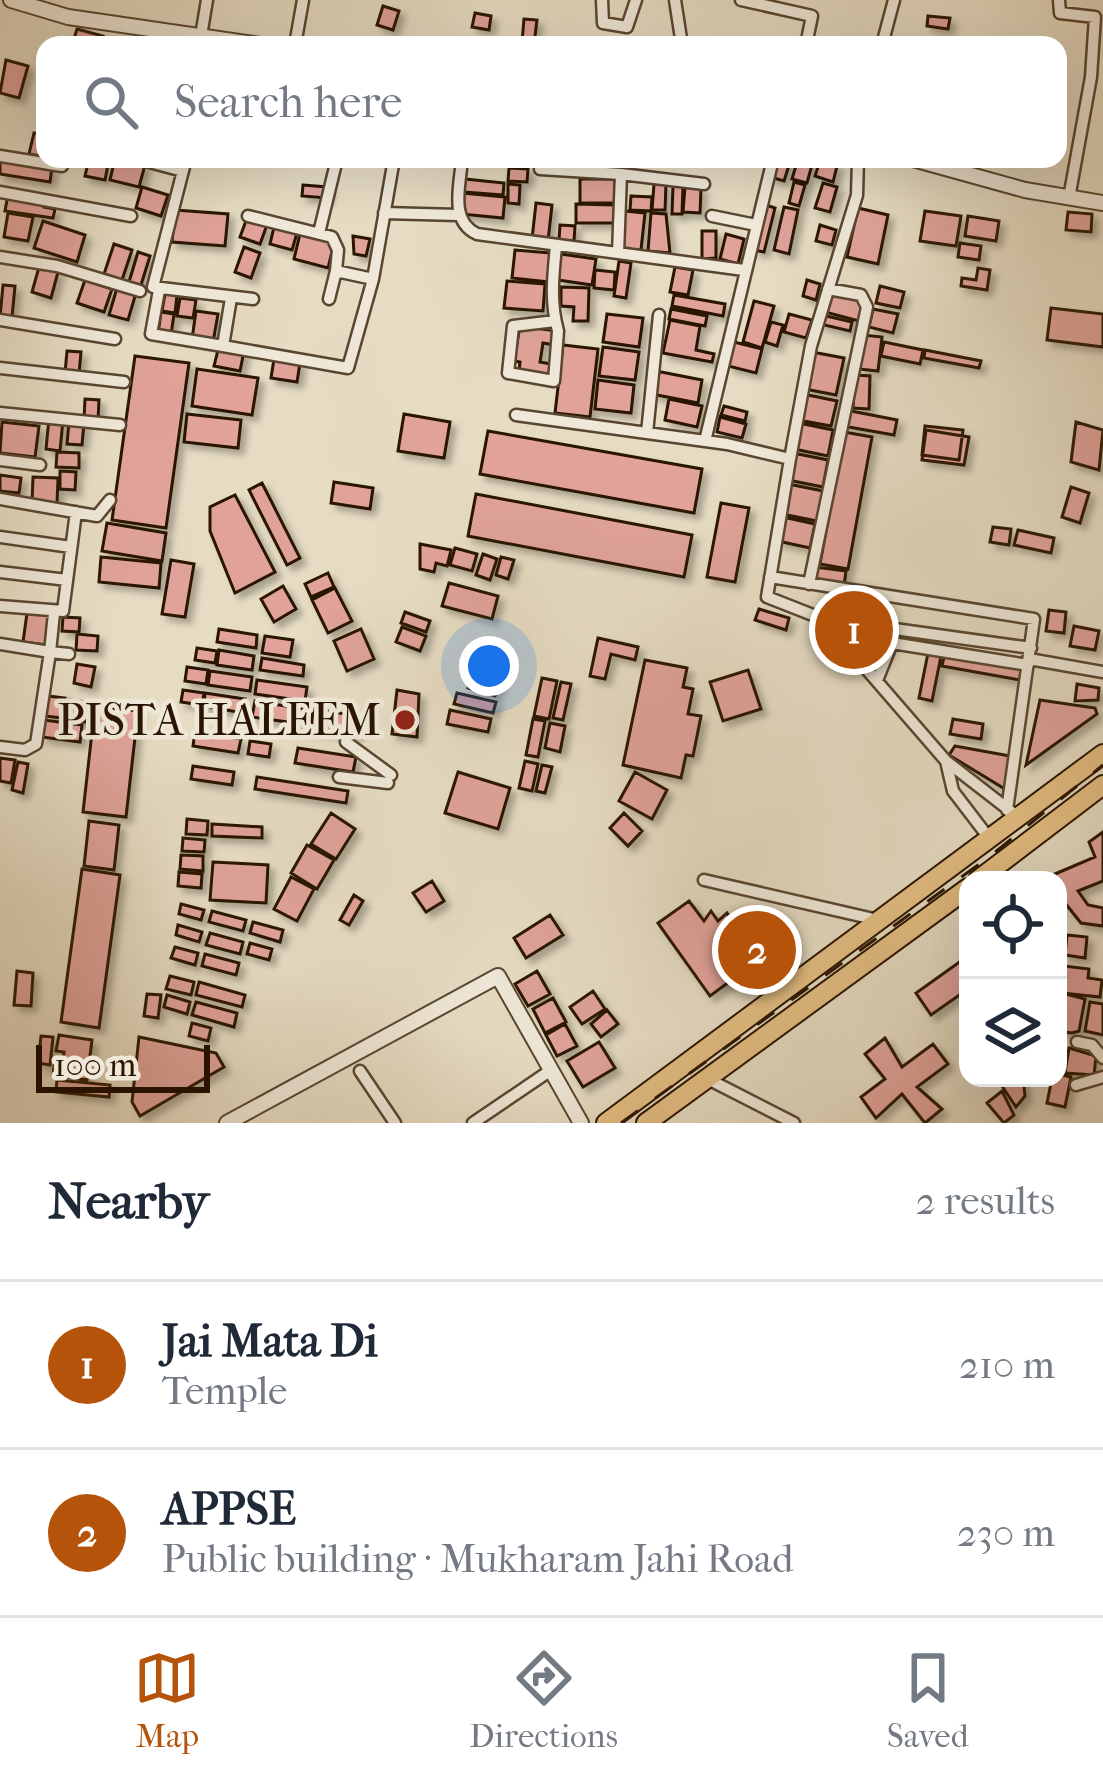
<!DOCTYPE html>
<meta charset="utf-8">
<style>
:root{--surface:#fff;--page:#f2f2f3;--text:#1f2937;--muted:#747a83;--line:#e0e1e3;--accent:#b45309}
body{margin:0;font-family:"IM FELL French Canon",serif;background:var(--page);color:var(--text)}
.controls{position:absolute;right:36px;bottom:36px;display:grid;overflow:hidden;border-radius:24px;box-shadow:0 12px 48px #0002}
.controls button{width:108px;height:108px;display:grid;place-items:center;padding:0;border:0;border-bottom:3px solid var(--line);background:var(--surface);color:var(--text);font:60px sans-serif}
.scale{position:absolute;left:36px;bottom:30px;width:174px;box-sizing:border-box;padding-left:12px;border:6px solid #2a1400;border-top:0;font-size:33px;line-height:42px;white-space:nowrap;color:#2a1400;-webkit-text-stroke:9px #efe8d8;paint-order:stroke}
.you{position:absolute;left:489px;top:666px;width:42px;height:42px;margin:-30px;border:9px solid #fff;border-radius:50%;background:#1a73e8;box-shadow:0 0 0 18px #1a73e833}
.badge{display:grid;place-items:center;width:78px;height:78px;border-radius:50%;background:var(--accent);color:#fff;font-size:39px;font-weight:700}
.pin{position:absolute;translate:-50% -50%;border:6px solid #fff;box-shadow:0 3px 12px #0006}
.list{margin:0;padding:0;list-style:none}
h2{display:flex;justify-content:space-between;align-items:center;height:156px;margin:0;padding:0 48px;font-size:51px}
h2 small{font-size:39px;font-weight:400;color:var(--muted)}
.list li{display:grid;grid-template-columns:78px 1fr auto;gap:36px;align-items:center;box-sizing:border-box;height:168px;padding:0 48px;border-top:3px solid var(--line)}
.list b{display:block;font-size:45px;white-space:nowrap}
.list p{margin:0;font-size:39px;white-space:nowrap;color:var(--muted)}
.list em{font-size:39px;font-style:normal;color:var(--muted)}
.icon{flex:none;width:66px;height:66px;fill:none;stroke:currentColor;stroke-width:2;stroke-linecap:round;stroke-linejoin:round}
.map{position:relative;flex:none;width:1103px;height:1123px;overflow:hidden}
.search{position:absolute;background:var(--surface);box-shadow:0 12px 48px #0002;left:36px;right:36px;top:36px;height:132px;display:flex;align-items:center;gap:30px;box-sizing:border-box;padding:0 42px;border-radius:24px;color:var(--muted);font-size:45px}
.sheet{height:492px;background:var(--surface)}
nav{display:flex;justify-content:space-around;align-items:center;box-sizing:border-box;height:168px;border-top:3px solid var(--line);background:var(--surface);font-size:33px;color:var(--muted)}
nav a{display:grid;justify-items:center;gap:6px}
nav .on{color:var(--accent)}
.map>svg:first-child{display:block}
</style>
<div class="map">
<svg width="1103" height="1123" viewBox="0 0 1103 1123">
<defs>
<filter id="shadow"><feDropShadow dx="5.5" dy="5.5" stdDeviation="3" flood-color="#0004"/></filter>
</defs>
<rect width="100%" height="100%" fill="#e6dcc3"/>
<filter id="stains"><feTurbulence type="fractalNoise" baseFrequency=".00167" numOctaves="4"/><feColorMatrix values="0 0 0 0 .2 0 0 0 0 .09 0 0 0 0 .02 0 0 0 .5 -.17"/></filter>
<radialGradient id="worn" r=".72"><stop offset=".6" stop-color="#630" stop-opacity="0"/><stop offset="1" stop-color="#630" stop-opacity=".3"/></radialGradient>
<path fill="#e0a299" stroke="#2a1400" stroke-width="3" filter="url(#shadow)" d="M 383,6 L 399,11 L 393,30 L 377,25 Z
M 475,13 L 491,16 L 489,30 L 472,27 Z
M 928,16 L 950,18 L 948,29 L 927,26 Z
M 524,19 L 537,20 L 534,44 L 522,42 Z
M 77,29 L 103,36 L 100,45 L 72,45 Z
M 6,60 L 28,66 L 19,98 L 0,93 Z
M 34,133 L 45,135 L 45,157 L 29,154 Z
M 0,159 L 52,167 L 50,182 L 0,174 Z
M 89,159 L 109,159 L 105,180 L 85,176 Z
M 115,159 L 145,165 L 139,187 L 110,180 Z
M 775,159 L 791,159 L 784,181 L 770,177 Z
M 798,159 L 813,161 L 807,183 L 792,179 Z
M 820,161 L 837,166 L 833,182 L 815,176 Z
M 509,168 L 528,169 L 527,182 L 508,181 Z
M 465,179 L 504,183 L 503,195 L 464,192 Z
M 580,179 L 615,179 L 615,203 L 580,203 Z
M 794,182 L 805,185 L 799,206 L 789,203 Z
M 823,183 L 837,187 L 830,212 L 815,208 Z
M 508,184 L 520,185 L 519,204 L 508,203 Z
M 654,184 L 666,184 L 665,210 L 652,210 Z
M 303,185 L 327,187 L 327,198 L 302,196 Z
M 673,186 L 683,186 L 682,214 L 672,214 Z
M 142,187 L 168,195 L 161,216 L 136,208 Z
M 685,187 L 701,188 L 700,213 L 683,212 Z
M 462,193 L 505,197 L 503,218 L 461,214 Z
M 8,195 L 45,200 L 44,207 L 55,209 L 53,218 L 5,211 Z
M 631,196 L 652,197 L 651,211 L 630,210 Z
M 536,203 L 552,205 L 548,241 L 532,239 Z
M 576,204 L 615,205 L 614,223 L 576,223 Z
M 766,205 L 775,208 L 764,252 L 754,250 Z
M 784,207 L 798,210 L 789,254 L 774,250 Z
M 858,208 L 888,215 L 878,264 L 847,257 Z
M 175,210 L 228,214 L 225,246 L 172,242 Z
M 625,211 L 645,213 L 641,250 L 622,249 Z
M 925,211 L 961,216 L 956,246 L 920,241 Z
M 1068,212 L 1092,214 L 1091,232 L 1066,230 Z
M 8,213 L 33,217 L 28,241 L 4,237 Z
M 651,213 L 666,214 L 670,253 L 648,251 Z
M 968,216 L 999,221 L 996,241 L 965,236 Z
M 247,218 L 267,225 L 260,244 L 240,237 Z
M 43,221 L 85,235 L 77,262 L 34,248 Z
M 560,225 L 575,226 L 574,241 L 559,240 Z
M 820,225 L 836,230 L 832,245 L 816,241 Z
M 274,227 L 297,233 L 292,250 L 270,244 Z
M 702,231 L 716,231 L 716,258 L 702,259 Z
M 300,234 L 334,243 L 328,268 L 294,259 Z
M 726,234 L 744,239 L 738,264 L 720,259 Z
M 353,236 L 370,239 L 366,256 L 354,254 Z
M 960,243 L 981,246 L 979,260 L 958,257 Z
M 114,244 L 132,250 L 122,280 L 104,274 Z
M 244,247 L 260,253 L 251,278 L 235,272 Z
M 515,250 L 551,253 L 549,282 L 512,278 Z
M 138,252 L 150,256 L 141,285 L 129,282 Z
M 561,254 L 596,259 L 592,285 L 558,280 Z
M 619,261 L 631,263 L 626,298 L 614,296 Z
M 39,267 L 58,272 L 51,298 L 32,292 Z
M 675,267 L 693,270 L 688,295 L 670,292 Z
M 978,268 L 990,270 L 987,290 L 961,286 L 962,278 L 976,280 Z
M 595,270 L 615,272 L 614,290 L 594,288 Z
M 85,280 L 112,289 L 104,312 L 77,303 Z
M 807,280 L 820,284 L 816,300 L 803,296 Z
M 507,281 L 545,284 L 543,311 L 504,308 Z
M 3,285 L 15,286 L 12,317 L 0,317 Z
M 880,286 L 904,292 L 900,308 L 876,303 Z
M 561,287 L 589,288 L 588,321 L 573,321 L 574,307 L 561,306 Z
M 117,288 L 136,293 L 128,320 L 109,315 Z
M 830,293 L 864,302 L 859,321 L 825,312 Z
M 165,294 L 177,295 L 175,313 L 162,311 Z
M 674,295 L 725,304 L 723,316 L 672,306 Z
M 180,298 L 196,300 L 193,318 L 177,316 Z
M 754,301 L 774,306 L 762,348 L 743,342 Z
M 1051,308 L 1103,314 L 1103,347 L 1047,340 Z
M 671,309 L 707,316 L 705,326 L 669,319 Z
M 873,309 L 898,314 L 893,333 L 869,327 Z
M 196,311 L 218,314 L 213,342 L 192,339 Z
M 161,312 L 174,314 L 171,335 L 158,334 Z
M 607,314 L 643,318 L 639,347 L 603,342 Z
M 789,314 L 812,320 L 806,338 L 784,332 Z
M 822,315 L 852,322 L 850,331 L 820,324 Z
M 670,320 L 700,326 L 696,350 L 714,354 L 712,362 L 663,353 Z
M 771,322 L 783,325 L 777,346 L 765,342 Z
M 520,326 L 557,331 L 555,345 L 543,343 L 540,362 L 551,364 L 549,376 L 519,371 L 520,362 L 514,361 Z
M 863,335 L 882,337 L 878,371 L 859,369 Z
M 734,342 L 762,349 L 756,373 L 728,366 Z
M 884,342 L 923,350 L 920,364 L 881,356 Z
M 563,345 L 598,349 L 590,417 L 555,413 Z
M 219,346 L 244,351 L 240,371 L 214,366 Z
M 603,347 L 639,352 L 635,380 L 599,376 Z
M 925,350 L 981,361 L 979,368 L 924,358 Z
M 67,351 L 81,352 L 79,374 L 65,373 Z
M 812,352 L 844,358 L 836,395 L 805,389 Z
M 135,356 L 189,363 L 166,528 L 112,520 Z
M 274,359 L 300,363 L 297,382 L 271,378 Z
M 197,369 L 258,378 L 252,415 L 192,406 Z
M 656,371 L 702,380 L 698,403 L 652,394 Z
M 855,375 L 870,376 L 869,409 L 853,408 Z
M 598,380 L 634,385 L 631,413 L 595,409 Z
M 803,394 L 837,401 L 831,426 L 798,420 Z
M 85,399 L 99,400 L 98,420 L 84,419 Z
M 669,399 L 702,406 L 697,427 L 665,420 Z
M 724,406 L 747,412 L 745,421 L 721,415 Z
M 846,410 L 897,420 L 894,435 L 843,426 Z
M 187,414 L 241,420 L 238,448 L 184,442 Z
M 404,414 L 450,422 L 444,458 L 398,451 Z
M 720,417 L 746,424 L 742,438 L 717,432 Z
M 49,418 L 63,420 L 60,451 L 46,449 Z
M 69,421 L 84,423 L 82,445 L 67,444 Z
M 2,422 L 39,426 L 35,457 L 0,453 Z
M 1076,422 L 1103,430 L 1099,470 L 1071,462 Z
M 799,423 L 833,430 L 828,456 L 794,449 Z
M 925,426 L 963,430 L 959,460 L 922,455 Z
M 926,430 L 969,437 L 964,465 L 922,460 Z
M 488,431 L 702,469 L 694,513 L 480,474 Z
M 844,432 L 872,437 L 848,569 L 820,564 Z
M 57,452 L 79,453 L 79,468 L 56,467 Z
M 793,453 L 828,460 L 823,487 L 788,480 Z
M 60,471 L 76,472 L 75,490 L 60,489 Z
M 0,475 L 21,478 L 19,493 L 0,491 Z
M 33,477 L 58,478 L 57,503 L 32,502 Z
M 334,482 L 373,488 L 370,509 L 331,503 Z
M 262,483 L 300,558 L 287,565 L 249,490 Z
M 788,484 L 823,491 L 817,521 L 782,514 Z
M 1071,487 L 1089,493 L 1080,523 L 1062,517 Z
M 476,494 L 692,535 L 684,577 L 468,536 Z
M 235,495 L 275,572 L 235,593 L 210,531 L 210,507 Z
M 721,503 L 749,508 L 735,582 L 707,577 Z
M 783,517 L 815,524 L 810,548 L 778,541 Z
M 107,523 L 166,533 L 162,561 L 102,551 Z
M 993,527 L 1011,529 L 1009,545 L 990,542 Z
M 1018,530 L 1054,538 L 1051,553 L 1014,545 Z
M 420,544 L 451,550 L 447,566 L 436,563 L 434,572 L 420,569 Z
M 455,548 L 477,554 L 472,571 L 450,565 Z
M 483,554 L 497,559 L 490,580 L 476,575 Z
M 101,557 L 161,563 L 159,588 L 99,582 Z
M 501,557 L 514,560 L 508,579 L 496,575 Z
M 171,560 L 194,564 L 185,617 L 162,614 Z
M 815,567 L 846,571 L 844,586 L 813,581 Z
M 328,573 L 334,587 L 311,597 L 305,584 Z
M 449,583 L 498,596 L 492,619 L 442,606 Z
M 283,586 L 296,609 L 274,622 L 261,599 Z
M 335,588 L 352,621 L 328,633 L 312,600 Z
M 759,609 L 789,618 L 786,630 L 755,620 Z
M 1049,610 L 1066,612 L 1064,633 L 1046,631 Z
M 405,612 L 430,621 L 426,632 L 401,623 Z
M 27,613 L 50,615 L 46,645 L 23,642 Z
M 63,617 L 80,618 L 79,632 L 62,631 Z
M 1074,626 L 1099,631 L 1095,650 L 1070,646 Z
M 402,627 L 426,636 L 420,651 L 396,642 Z
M 219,629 L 257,635 L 256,648 L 217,642 Z
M 361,629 L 374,659 L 347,671 L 334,641 Z
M 77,634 L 98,636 L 97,651 L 76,650 Z
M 265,636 L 293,640 L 290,657 L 262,653 Z
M 598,638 L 638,647 L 635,660 L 611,654 L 605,679 L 590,676 Z
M 197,648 L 217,651 L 215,663 L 195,660 Z
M 219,650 L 254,656 L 252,670 L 217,665 Z
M 928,653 L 941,656 L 932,701 L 919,698 Z
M 945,653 L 1022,667 L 1020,680 L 942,666 Z
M 262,658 L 304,665 L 303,676 L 260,670 Z
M 645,660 L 687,668 L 683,687 L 693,689 L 688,714 L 701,716 L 693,756 L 686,755 L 681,778 L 623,765 Z
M 77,664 L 95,667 L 91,687 L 74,683 Z
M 187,667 L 208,670 L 206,684 L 185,681 Z
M 748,670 L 761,709 L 723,721 L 710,682 Z
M 210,671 L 252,677 L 250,691 L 208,685 Z
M 471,676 L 499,683 L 495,696 L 468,688 Z
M 542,678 L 557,681 L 549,719 L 534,716 Z
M 257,680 L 307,687 L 305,701 L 255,694 Z
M 561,682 L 571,684 L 563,720 L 553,718 Z
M 1077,684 L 1099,688 L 1098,700 L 1075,701 Z
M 183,690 L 204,693 L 202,705 L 181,702 Z
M 397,690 L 419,694 L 417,737 L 392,734 Z
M 205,693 L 245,699 L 243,713 L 204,706 Z
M 457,693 L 496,702 L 493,713 L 454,704 Z
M 48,696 L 65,698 L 62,718 L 45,716 Z
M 69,700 L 88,702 L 86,722 L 67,720 Z
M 1040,700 L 1095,708 L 1097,714 L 1026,765 Z
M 255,701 L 304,709 L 302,724 L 252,717 Z
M 95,706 L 138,711 L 126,817 L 83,812 Z
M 313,709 L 359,716 L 356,735 L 311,729 Z
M 450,710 L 491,719 L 488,732 L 447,724 Z
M 533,719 L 545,721 L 538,757 L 526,755 Z
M 953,719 L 983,724 L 981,739 L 950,734 Z
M 44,720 L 82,725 L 80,742 L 42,737 Z
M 550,723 L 565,726 L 560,752 L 545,748 Z
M 195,732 L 241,739 L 238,753 L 193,746 Z
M 250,741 L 271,744 L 269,757 L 248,754 Z
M 955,746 L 1010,756 L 1005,789 L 949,755 Z
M 298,748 L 356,757 L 353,772 L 295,763 Z
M 0,758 L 15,760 L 11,783 L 0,781 Z
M 525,761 L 538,764 L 532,791 L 519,788 Z
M 18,762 L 28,764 L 23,793 L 12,790 Z
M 542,765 L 552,767 L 545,793 L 536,791 Z
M 193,766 L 234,772 L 232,785 L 191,779 Z
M 458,772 L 510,788 L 498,829 L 445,813 Z
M 635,772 L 667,790 L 652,819 L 619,801 Z
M 257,777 L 348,791 L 346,803 L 255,789 Z
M 331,813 L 355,829 L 336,859 L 311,844 Z
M 624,813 L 642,831 L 628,846 L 610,828 Z
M 187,819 L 208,821 L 207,835 L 186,834 Z
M 89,821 L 119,825 L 114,870 L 84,866 Z
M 212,824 L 262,827 L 262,838 L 212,836 Z
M 1103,832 L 1103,881 L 1078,891 L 1088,905 L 1103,908 L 1103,926 L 1081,923 L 1061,898 L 1055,874 L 1095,857 L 1089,842 Z
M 183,838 L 205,840 L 204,852 L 182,851 Z
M 307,845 L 334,860 L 317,889 L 291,873 Z
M 181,855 L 203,856 L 203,871 L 180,869 Z
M 213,862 L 268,865 L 266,903 L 210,900 Z
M 82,869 L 120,875 L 99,1028 L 61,1022 Z
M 179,872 L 202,874 L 201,888 L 178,886 Z
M 291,877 L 314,889 L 297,921 L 274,909 Z
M 432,881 L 444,901 L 426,912 L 413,893 Z
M 354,895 L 363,901 L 349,925 L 340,920 Z
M 689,901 L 704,921 L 711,911 L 718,921 L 727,913 L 733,922 L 740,917 L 767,954 L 710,996 L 658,923 Z
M 181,904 L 204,910 L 201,920 L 179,914 Z
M 212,911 L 246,920 L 243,931 L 209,922 Z
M 550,915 L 563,935 L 526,958 L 514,938 Z
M 253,922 L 283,930 L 280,942 L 250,933 Z
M 178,925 L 202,932 L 199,942 L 176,935 Z
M 210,933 L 243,942 L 240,954 L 206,945 Z
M 1067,935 L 1087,937 L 1085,958 L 1065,955 Z
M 250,943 L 272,949 L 269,960 L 247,954 Z
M 175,947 L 198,953 L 195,965 L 171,958 Z
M 205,954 L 239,963 L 236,975 L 202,966 Z
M 968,956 L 968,989 L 931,1015 L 916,993 Z
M 1064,966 L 1089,969 L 1088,978 L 1102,980 L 1100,997 L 1062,993 Z
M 17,971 L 33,973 L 31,1006 L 14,1005 Z
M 537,971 L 550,994 L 528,1006 L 515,984 Z
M 170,976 L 194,982 L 191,995 L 166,989 Z
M 199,982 L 245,995 L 242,1007 L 196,995 Z
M 593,991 L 605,1009 L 582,1024 L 570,1007 Z
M 147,994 L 161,995 L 158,1018 L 144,1016 Z
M 1066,994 L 1085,999 L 1079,1031 L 1072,1033 L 1058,1031 L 1060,998 Z
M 167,995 L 190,1002 L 187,1014 L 164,1007 Z
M 553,998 L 566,1022 L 545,1033 L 533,1009 Z
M 196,1002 L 237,1013 L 234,1027 L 192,1015 Z
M 1090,1002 L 1103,1004 L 1103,1035 L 1085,1031 Z
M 607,1010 L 618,1024 L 601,1037 L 591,1024 Z
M 192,1023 L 211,1028 L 208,1041 L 189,1036 Z
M 565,1024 L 577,1046 L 557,1056 L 546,1035 Z
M 59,1035 L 92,1040 L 87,1080 L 53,1075 L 55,1059 L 63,1060 L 64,1052 L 56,1051 Z
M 41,1036 L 53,1037 L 50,1065 L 38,1063 Z
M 139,1037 L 216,1053 L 224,1067 L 140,1116 L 132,1102 Z
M 885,1038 L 902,1067 L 933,1044 L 948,1064 L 917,1087 L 942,1109 L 925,1123 L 902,1094 L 876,1118 L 861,1097 L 885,1079 L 865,1054 Z
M 599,1042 L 615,1068 L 583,1087 L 567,1061 Z
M 1069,1048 L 1096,1056 L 1094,1075 L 1065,1073 Z
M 1058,1074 L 1071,1077 L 1065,1107 L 1047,1103 L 1052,1078 Z
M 1023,1078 L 1025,1096 L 1016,1107 L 1002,1086 Z
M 57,1080 L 110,1085 L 109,1097 L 56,1092 Z
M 1002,1091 L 1014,1115 L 1004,1123 L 987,1103 Z"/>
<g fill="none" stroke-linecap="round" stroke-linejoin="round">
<g stroke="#594631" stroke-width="15">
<path id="minor" d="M 602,0 L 603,23 L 627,27 L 636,0
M 675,0 L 682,45
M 741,0 L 812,16 L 806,45
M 1059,0 L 1060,13 L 1095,17 L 1091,77 L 1069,198
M 201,36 L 207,0
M 295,45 L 303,0
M 882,45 L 894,0
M 0,156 L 62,166
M 138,159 L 183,171
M 186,159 L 153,287 L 253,299
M 360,159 L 366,160
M 462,159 C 460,186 449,221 477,234 L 744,270
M 540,169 L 621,174
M 0,192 L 131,216
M 384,213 L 458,215
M 248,216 L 332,237 L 338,250 L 336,271 L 373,279
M 712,216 L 756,225
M 319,233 L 337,159
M 618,253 L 621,174 L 704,184
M 0,257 L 57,266 L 140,291
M 159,290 L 151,334 L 223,346
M 231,298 L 223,346 L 348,368 L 373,279 L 394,159
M 329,299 L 336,271
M 0,320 L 115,339
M 555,321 L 513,326 L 508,373 L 554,381 L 558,331 C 550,302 553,277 556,246
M 0,368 L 124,382
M 0,413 L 120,425
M 516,415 L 727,444 L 790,459 L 767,597 L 823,619 L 946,761 L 1017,816
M 647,433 L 659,315
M 705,441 L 773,159
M 790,459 L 811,346 L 857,195 L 858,159
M 0,460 L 40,465
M 0,499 L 97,516 L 110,500
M 0,537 L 71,547
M 0,572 L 67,580
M 770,577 L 1034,619 L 1007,810
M 809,584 L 867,307 L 861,295 L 828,289
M 0,606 L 63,611 L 76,512
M 54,613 L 50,652 L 69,654
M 823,619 L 1031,648
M 0,644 L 50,652 L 36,744 L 25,750 L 0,747
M 1029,659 L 1103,672
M 878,678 L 892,643 L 1028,665
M 346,742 L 391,775
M 946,761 L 953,791 L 989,838
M 339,777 L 388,783
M 704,880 L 878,920
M 1077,1042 L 1092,1045 L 1103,1058
M 360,1071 L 395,1123
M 708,1079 L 794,1123
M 1076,1085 L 1103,1077
M 473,1123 L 551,1070"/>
</g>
<g stroke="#594631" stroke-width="18">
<path id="tertiary" d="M 11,0 L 68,17 L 260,45
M 913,159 L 1025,190 L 1103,203
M 227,1123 L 498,976 L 581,1123"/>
</g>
<g stroke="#2a1400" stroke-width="22">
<path id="trunk" d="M 978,880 L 1103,785
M 606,1123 L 1103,754
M 646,1123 L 968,888"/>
</g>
<use href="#minor" stroke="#efe8d8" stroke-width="10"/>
<use href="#tertiary" stroke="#efe8d8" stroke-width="14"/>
<use href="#trunk" stroke="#e3be82" stroke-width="18"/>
<path stroke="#2a1400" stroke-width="3" stroke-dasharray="21 21" stroke-linecap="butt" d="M 621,1123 L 989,857 L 1103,765"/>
</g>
<circle fill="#8f2418" stroke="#efe8d8" stroke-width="4.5" cx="405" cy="720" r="12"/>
<g text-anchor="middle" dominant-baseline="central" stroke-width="9" stroke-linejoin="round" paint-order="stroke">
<g font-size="45" fill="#2a1400" stroke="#efe8d8" text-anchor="end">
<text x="381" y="720">PISTA HALEEM</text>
</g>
</g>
<rect width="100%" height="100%" filter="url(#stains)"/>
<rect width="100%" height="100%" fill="url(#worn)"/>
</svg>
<div class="controls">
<button><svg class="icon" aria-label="locate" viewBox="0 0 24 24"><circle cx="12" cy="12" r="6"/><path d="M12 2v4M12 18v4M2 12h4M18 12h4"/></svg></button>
<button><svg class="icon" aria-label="layers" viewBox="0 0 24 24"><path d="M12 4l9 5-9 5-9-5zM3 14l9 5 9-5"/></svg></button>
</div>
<div class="scale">100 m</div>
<div class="you"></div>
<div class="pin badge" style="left:854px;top:630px">1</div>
<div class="pin badge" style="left:757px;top:950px">2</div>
<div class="search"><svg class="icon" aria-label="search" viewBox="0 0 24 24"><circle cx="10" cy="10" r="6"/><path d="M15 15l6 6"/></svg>Search here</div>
</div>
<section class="sheet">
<h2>Nearby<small>2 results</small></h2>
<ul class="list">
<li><span class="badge">1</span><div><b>Jai Mata Di</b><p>Temple</p></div><em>210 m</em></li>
<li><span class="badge">2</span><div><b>APPSE</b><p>Public building · Mukharam Jahi Road</p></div><em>230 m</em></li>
</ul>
</section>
<nav>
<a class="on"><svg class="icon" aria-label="map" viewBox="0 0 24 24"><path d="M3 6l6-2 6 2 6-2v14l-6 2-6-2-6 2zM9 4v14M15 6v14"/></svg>Map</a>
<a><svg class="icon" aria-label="directions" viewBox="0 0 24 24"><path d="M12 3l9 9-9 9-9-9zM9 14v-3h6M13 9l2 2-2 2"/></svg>Directions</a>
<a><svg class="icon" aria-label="saved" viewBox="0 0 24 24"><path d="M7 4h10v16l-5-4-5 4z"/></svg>Saved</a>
</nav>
